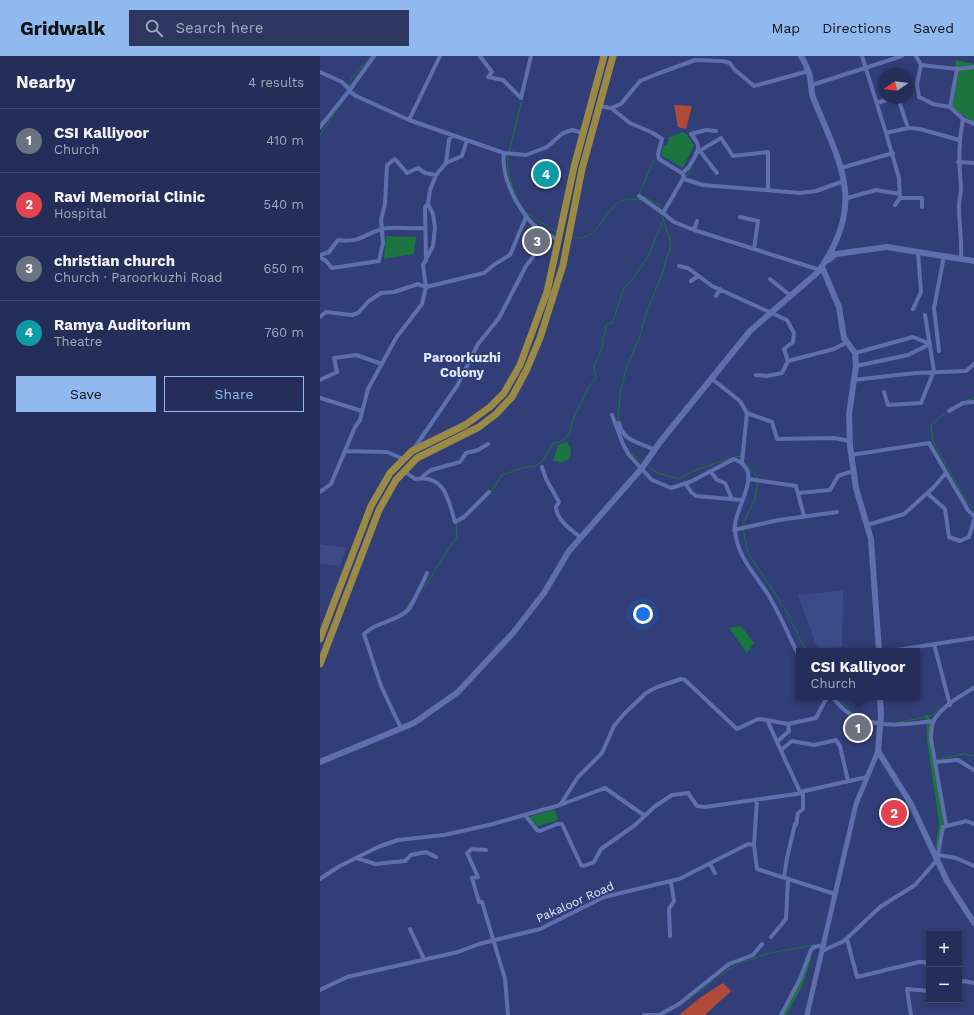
<!DOCTYPE html>
<meta charset="utf-8">
<style>
:root{--surface:#252e59;--page:#2d365f;--text:#f1f3f6;--muted:#a3a8ba;--line:#424a6f;--accent:#90b9f0}
body{margin:0;font-family:"Work Sans",sans-serif;background:var(--page);color:var(--text)}
.controls{position:absolute;right:12px;bottom:12px;display:grid;overflow:hidden;border-radius:0px;box-shadow:0 2px 6px #0003}
.controls button{width:36px;height:36px;display:grid;place-items:center;padding:0;border:0;border-bottom:1px solid var(--line);background:var(--surface);color:var(--text);font:20px sans-serif}
.compass{position:absolute;left:558px;top:12px;width:36px;height:36px;border-radius:50%;background:var(--surface);box-shadow:0 2px 6px #0003;rotate:257deg}
.you{position:absolute;left:323px;top:558px;width:14px;height:14px;margin:-10px;border:3px solid #fff;border-radius:50%;background:#1a73e8;box-shadow:0 0 0 6px #1a73e833}
.badge{display:grid;place-items:center;width:26px;height:26px;border-radius:50%;background:var(--accent);color:#fff;font-size:13px;font-weight:700}
.pin{position:absolute;translate:-50% -50%;border:2px solid #fff;box-shadow:0 1px 4px #0006}
.popup{position:absolute;left:476px;top:592px;width:124px;height:52px;box-sizing:border-box;display:grid;place-content:center;border-radius:0px;background:var(--surface);filter:drop-shadow(0 1px 3px #0005);font-size:13px;white-space:nowrap;color:var(--muted)}
.popup b{font-size:15px;color:var(--text)}
.popup::after{content:'';position:absolute;left:50%;top:100%;margin-left:-8px;border:8px solid transparent;border-top-color:var(--surface)}
.list{margin:0;padding:0;list-style:none}
h2{display:flex;justify-content:space-between;align-items:center;height:52px;margin:0;padding:0 16px;font-size:17px}
h2 small{font-size:13px;font-weight:400;color:var(--muted)}
.list li{display:grid;grid-template-columns:26px 1fr auto;gap:12px;align-items:center;box-sizing:border-box;height:64px;padding:0 16px;border-top:1px solid var(--line)}
.list b{display:block;font-size:15px;white-space:nowrap}
.list p{margin:0;font-size:13px;white-space:nowrap;color:var(--muted)}
.list em{font-size:13px;font-style:normal;color:var(--muted)}
.actions{display:flex;gap:8px;padding:12px 16px}
.actions a{flex:1;padding:9px 0;border:1px solid var(--accent);border-radius:0px;text-align:center;font-size:14px;color:var(--accent)}
.actions .main{background:var(--accent);color:#111}
.icon{flex:none;width:22px;height:22px;fill:none;stroke:currentColor;stroke-width:2;stroke-linecap:round;stroke-linejoin:round}
.map{position:relative;flex:none;width:654px;height:959px;overflow:hidden}
header{display:flex;align-items:center;gap:24px;box-sizing:border-box;height:56px;padding:0 20px;background:var(--accent);color:#111}
header strong{font-size:19px}
nav{display:flex;gap:22px;margin-inline-start:auto;font-size:14px}
.search{width:280px;height:36px;background:var(--page);display:flex;align-items:center;gap:10px;box-sizing:border-box;padding:0 14px;border-radius:0px;color:var(--muted);font-size:15px}
main{display:flex}
aside{flex:1;background:var(--surface)}
.map>svg:first-child{display:block}
</style>
<header>
<strong>Gridwalk</strong>
<div class="search"><svg class="icon" aria-label="search" viewBox="0 0 24 24"><circle cx="10" cy="10" r="6"/><path d="M15 15l6 6"/></svg>Search here</div>
<nav><a>Map</a><a>Directions</a><a>Saved</a></nav>
</header>
<main>
<aside>
<h2>Nearby<small>4 results</small></h2>
<ul class="list">
<li><span class="badge" style="background:#6b7280">1</span><div><b>CSI Kalliyoor</b><p>Church</p></div><em>410 m</em></li>
<li><span class="badge" style="background:#e0444e">2</span><div><b>Ravi Memorial Clinic</b><p>Hospital</p></div><em>540 m</em></li>
<li><span class="badge" style="background:#6b7280">3</span><div><b>christian church</b><p>Church · Paroorkuzhi Road</p></div><em>650 m</em></li>
<li><span class="badge" style="background:#0f9aa8">4</span><div><b>Ramya Auditorium</b><p>Theatre</p></div><em>760 m</em></li>
</ul>
<div class="actions"><a class="main">Save</a><a>Share</a></div>
</aside>
<div class="map">
<svg width="654" height="959" viewBox="0 0 654 959">
<rect width="100%" height="100%" fill="#313e77"/>
<path fill="#3c4a88" d="M 0,488 L 27,492 L 20,510 L 0,508 Z
M 523,534 L 522,591 L 498,594 L 478,539 Z"/>
<path fill="#b04b39" d="M 354,49 L 372,50 L 366,73 L 358,71 Z
M 403,927 L 411,935 L 385,959 L 359,959 L 381,941 Z"/>
<path fill="#1a753e" d="M 636,4 L 654,8 L 654,66 L 630,51 Z
M 363,76 L 367,79 L 374,89 L 363,112 L 341,99 L 344,89 L 346,90 L 349,84 L 347,82 Z
M 66,180 L 96,181 L 94,198 L 64,203 Z
M 247,386 L 251,392 L 250,403 L 242,406 L 233,405 L 238,389 Z
M 421,570 L 434,587 L 427,597 L 409,572 Z
M 235,753 L 238,764 L 218,770 L 209,761 Z"/>
<g fill="none" stroke-linecap="round" stroke-linejoin="round">
<path stroke="#1a753e" stroke-width="1" d="M 28,30 L 32,22 L 51,0
M 0,79 L 22,46
M 189,96 L 202,43
M 188,100 C 185,114 196,147 207,157 C 215,164 226,169 236,175
M 334,104 L 319,138 L 344,152
M 366,121 L 372,110
M 254,182 C 260,182 266,182 272,177 C 289,163 291,137 321,144
M 645,345 L 654,342
M 636,349 L 642,346
M 627,356 L 611,369 L 613,386 L 647,446 L 654,453
M 298,367 L 300,337 L 307,310 L 319,283 L 327,255 L 341,221 L 351,188 L 342,159 L 332,151
M 310,397 L 323,407
M 415,401 L 419,400 L 421,402
M 424,406 L 439,423
M 329,411 L 338,417 L 359,423 L 378,413 L 412,402
M 171,436 L 182,419 L 202,412 L 216,410 L 223,404 L 233,387 L 241,386 L 250,377 L 252,365 L 270,329 L 276,322 L 274,310 L 282,292 L 286,269 L 293,266 L 304,231 L 309,228 L 328,201 L 342,166
M 154,454 L 166,442
M 422,470 L 435,443 L 438,426
M 423,473 L 428,497 L 464,551 L 486,595
M 103,531 C 117,516 123,496 137,482 L 136,467
M 86,553 L 91,545
M 650,632 L 654,629
M 518,641 L 532,657
M 548,663 L 557,665
M 580,666 L 611,660 L 621,652
M 618,703 L 644,698 L 654,700
M 363,947 L 409,913 L 420,907 L 450,897 L 494,889
M 346,957 L 360,949"/>
<path stroke="#1a753e" stroke-width="4" d="M 607,661 L 608,664
M 609,668 L 609,684 L 621,766 L 618,790
M 464,959 L 480,930 L 489,903"/>
<path stroke="#5f6fad" stroke-width="4" d="M 54,0 L 29,35 L 36,40 L 89,64 L 184,97 L 206,99 L 227,91 L 243,77 L 252,74 L 263,77
M 160,0 L 172,16 L 168,21 L 183,24 L 201,42
M 542,0 L 566,77 L 588,72 L 600,73 L 639,84
M 596,0 L 601,9 L 637,13 L 654,11
M 601,9 L 597,28 L 599,41 L 613,48 L 630,51 L 643,63 C 638,88 639,106 641,131 C 641,138 639,143 639,150 C 639,167 642,185 641,203
M 0,16 L 22,26 L 30,34
M 492,29 L 582,0
M 201,42 L 211,0
M 578,42 L 588,72
M 557,47 L 572,42
M 279,50 L 291,52 L 310,67 L 333,77 L 342,83 L 338,98 L 339,103 L 362,117 L 364,121 L 343,157 L 354,166 L 374,174 L 500,214
M 630,51 L 637,13
M 291,52 L 301,48 L 320,25 L 337,18 L 375,4 L 402,5 L 410,7 L 414,13 L 434,30 L 489,15
M 643,63 L 654,68
M 89,64 L 120,0
M 0,71 L 29,35
M 566,77 L 579,122 L 580,142 L 602,142 L 602,151
M 380,95 L 397,117
M 184,97 C 181,119 194,144 206,160 C 213,171 228,178 238,184
M 376,97 L 401,82 L 413,100 L 448,96 L 448,134
M 638,106 L 654,107
M 126,107 L 129,84 L 132,79
M 521,112 L 573,97
M 362,117 C 368,114 379,97 378,89 C 377,86 373,81 371,78 L 386,74 L 396,75
M 364,123 L 383,129 L 480,137 L 496,135 L 524,125
M 319,140 L 343,157
M 527,142 L 556,134 L 580,138
M 575,149 L 580,142
M 420,161 L 438,165 L 434,193
M 374,174 L 377,165
M 0,199 L 9,196 L 18,184 C 43,188 47,174 68,172 C 80,171 92,173 105,172
M 0,201 L 6,205 L 12,212 L 59,205 L 63,187 L 61,164 L 65,148 L 67,109 L 75,103 L 87,117 L 98,112 L 105,117 L 116,119
M 106,205 L 105,151 L 108,148
M 359,210 L 368,212 L 392,230 L 467,264 L 474,277 L 473,286 L 464,293 L 468,305 L 462,317 L 447,320 L 436,319
M 450,223 L 471,240
M 371,225 L 378,220
M 396,240 L 400,233
M 593,253 L 601,236 L 598,196
M 0,261 L 6,256 L 32,259 L 38,257 L 49,245 L 61,237 L 74,236 L 98,228 L 106,231 L 164,217 L 175,208 L 190,199 L 206,161
M 619,295 L 614,252 L 624,200
M 535,297 L 593,281 L 610,288
M 468,305 L 514,293 L 527,286
M 536,310 L 588,299 L 610,288
M 392,323 L 420,345 L 427,357 L 452,366 L 457,383 L 514,382 L 529,385
M 0,324 L 17,316 L 14,302 L 36,299 L 62,308
M 533,324 L 596,317 L 646,315 L 654,308
M 564,336 L 568,349 L 601,347 L 614,315 L 605,259
M 0,342 L 42,355
M 629,355 L 643,347 L 654,346
M 292,359 L 303,388 L 309,399 L 332,424 L 351,432 L 370,426 L 414,403 C 448,416 411,453 415,476 C 419,503 433,515 447,537 C 460,557 468,579 479,600
M 299,367 C 303,386 320,386 335,394
M 93,394 L 137,330 L 158,288 L 179,262 L 206,210 L 230,179
M 25,395 L 67,396 L 83,403
M 531,399 L 609,387 L 648,454 L 654,460
M 422,406 L 427,357
M 222,411 L 226,423 L 239,446 L 236,451 C 236,463 251,474 260,481
M 84,415 L 95,423 C 125,418 128,443 135,466 L 144,461 L 169,436
M 391,416 L 397,424 L 405,427 L 412,443
M 103,420 L 111,414 L 140,406 L 146,397 L 158,394 L 168,388
M 428,423 L 476,430 L 484,460
M 365,427 L 371,436 L 376,440 L 422,444
M 0,436 L 11,428 L 35,371 L 40,364 L 48,333 L 76,282 L 102,248 L 106,231 L 103,209 L 113,190 L 115,172 L 113,158 L 108,148 L 110,134 L 116,119 L 126,107 L 142,100 L 147,84
M 479,437 L 510,434 L 518,420 L 533,415
M 608,438 L 625,453 L 629,481 L 640,485 L 649,481 L 654,464
M 547,469 L 584,458 L 613,432 L 626,417
M 414,474 L 459,464 L 517,456
M 614,588 L 630,649
M 570,595 L 654,582
M 512,641 C 517,646 523,654 530,658 C 557,673 585,669 614,665
M 447,664 L 468,668 L 496,662 L 507,641
M 81,672 L 61,630 L 44,578 C 55,566 76,566 88,554 C 91,551 104,524 107,517
M 458,685 L 469,675 L 468,668
M 461,694 L 472,685 L 494,689 L 516,684 L 520,690 L 528,725
M 615,706 L 638,704 L 654,714
M 240,749 L 285,732 L 325,760
M 205,759 L 217,774 L 220,775 L 237,768 L 242,768 L 261,809 L 264,810 L 274,806 L 281,793 L 315,769 L 334,751 L 352,739 L 368,737 L 377,750 L 385,751 L 483,737 L 483,753 L 478,757 L 476,769 L 475,768 L 467,802 L 464,821
M 626,769 L 611,683 C 611,677 611,670 614,664 C 622,651 641,639 654,632
M 434,789 L 437,743
M 166,794 L 152,793 L 147,797 L 158,821 L 152,822 L 159,846 L 162,846 L 185,923 L 188,959
M 618,799 L 636,802 L 654,810
M 37,802 L 55,808 L 85,805 L 91,799 L 106,796 L 116,801
M 390,808 L 395,817
M 0,823 L 18,811 L 58,791 L 78,784 L 124,779 L 169,769 L 240,749 L 258,721 L 282,697 L 294,670 L 304,658 L 326,637 L 337,631 L 361,623 L 365,624 L 417,673 L 438,663 L 447,664 L 480,736 L 547,721
M 90,873 L 104,903
M 350,880 L 349,853 L 354,845 L 351,826
M 451,881 L 466,863 L 468,823
M 527,883 L 537,921 L 599,906 L 605,906 L 609,911
M 502,895 L 524,885 L 560,851 L 595,829 L 617,804 L 623,771 L 646,765 L 654,768
M 639,927 L 644,925 L 654,927
M 0,934 L 27,921 L 138,896 L 159,888 L 220,873 L 284,841 L 359,823 L 428,788 L 434,789 L 437,813 L 515,838
M 324,959 L 339,959 L 359,948 L 409,908 L 433,899 L 442,888
M 461,959 L 480,923 L 491,894 L 494,891 L 504,889
M 591,959 L 587,933 L 609,935"/>
<path stroke="#5f6fad" stroke-width="5" d="M 487,959 L 536,748 L 558,695"/>
<path stroke="#5f6fad" stroke-width="6" d="M 508,204 L 516,198 L 567,191 L 654,205
M 502,211 L 519,251 L 524,282 L 535,297 L 536,310 L 529,358 L 530,390 L 536,432 L 551,483 L 559,595
M 560,641 L 561,659 L 558,695 L 591,748 L 627,825 L 654,867
M 0,706 L 94,667 L 138,636 L 193,577 L 224,537 L 249,495 L 322,412 L 340,386 L 430,275 L 498,216 C 546,149 522,111 494,44 C 490,36 492,25 489,17 C 487,11 484,5 481,0"/>
<path stroke="#9a8a46" stroke-width="7" d="M 0,583 L 51,450 L 70,417 L 92,395 L 145,369 L 170,351 L 184,337 L 200,309 L 227,236 L 254,111 L 284,0
M 0,608 L 59,454 L 76,424 L 97,402 L 159,371 L 176,358 L 192,341 L 207,313 L 220,282 L 243,209 L 262,113 L 293,0"/>
</g>
<g text-anchor="middle" dominant-baseline="central" stroke-width="4" stroke-linejoin="round" paint-order="stroke">
<g font-size="12" fill="#e2e9fe" stroke="#313e77">
<text transform="translate(255 846) rotate(-24)">Pakaloor Road</text>
</g>
<g font-size="13" font-weight="bold" fill="#e2e9fe" stroke="#313e77">
<text x="142" y="301">Paroorkuzhi<tspan x="142" dy="15">Colony</tspan></text>
</g>
</g>
</svg>
<div class="controls">
<button>+</button>
<button>−</button>
</div>
<svg class="compass" viewBox="-18 -18 36 36"><path d="M0-13l5 13h-10z" fill="#e53935"/><path d="M0 13l5-13h-10z" fill="#a3a8ba"/></svg>
<div class="you"></div>
<div class="pin badge" style="left:538px;top:672px;background:#6b7280">1</div>
<div class="popup"><b>CSI Kalliyoor</b>Church</div>
<div class="pin badge" style="left:574px;top:757px;background:#e0444e">2</div>
<div class="pin badge" style="left:217px;top:185px;background:#6b7280">3</div>
<div class="pin badge" style="left:226px;top:118px;background:#0f9aa8">4</div>
</div>
</main>
